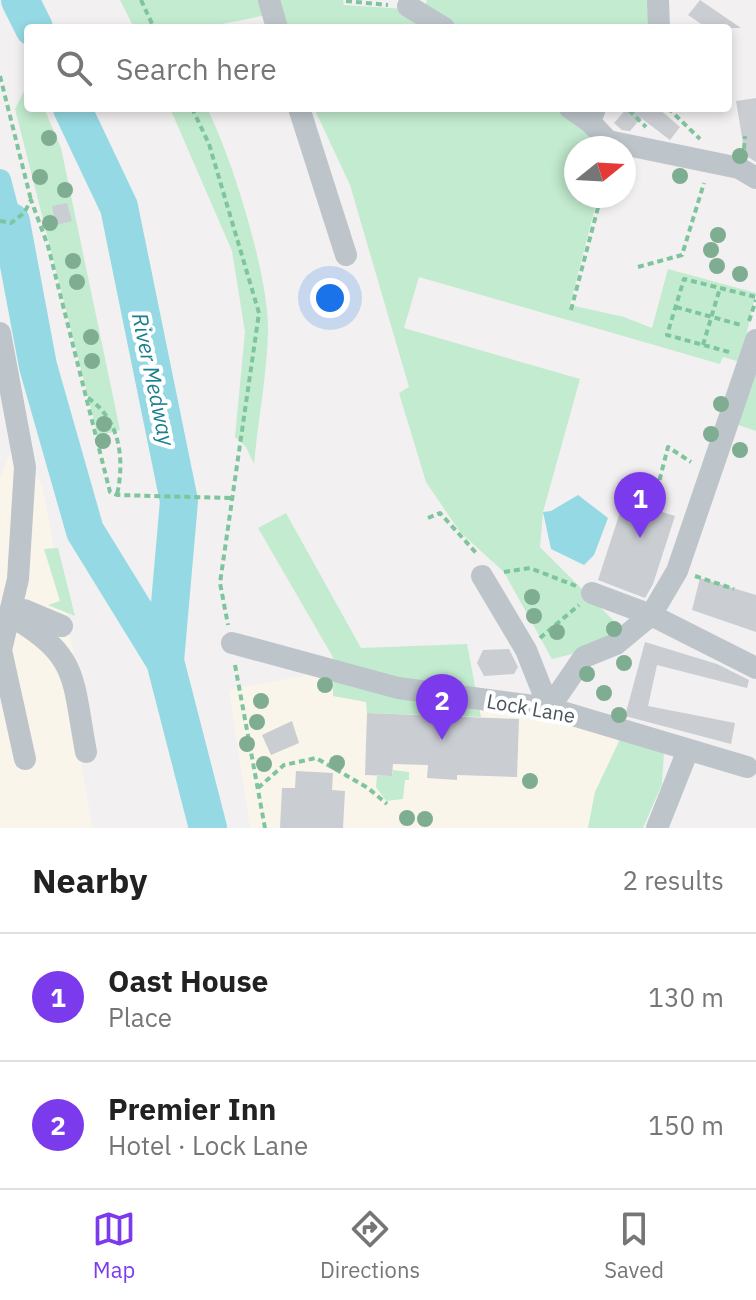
<!DOCTYPE html>
<meta charset="utf-8">
<style>
:root{--surface:#fff;--page:#f6f6f6;--text:#222;--muted:#767676;--line:#e0e0e0;--accent:#7c3aed}
body{margin:0;font-family:"IBM Plex Sans",sans-serif;background:var(--page);color:var(--text)}
.compass{position:absolute;left:564px;top:136px;width:72px;height:72px;border-radius:50%;background:var(--surface);box-shadow:0 4px 12px #0003;rotate:72deg}
.you{position:absolute;left:330px;top:298px;width:28px;height:28px;margin:-20px;border:6px solid #fff;border-radius:50%;background:#1a73e8;box-shadow:0 0 0 12px #1a73e833}
.badge{display:grid;place-items:center;width:52px;height:52px;border-radius:50%;background:var(--accent);color:#fff;font-size:26px;font-weight:700}
.pin{position:absolute;translate:-50% -66px;filter:drop-shadow(0 2px 4px #0008)}
.pin::after{content:'';position:absolute;top:42px;width:28px;height:24px;background:inherit;clip-path:polygon(0 0,100% 0,50% 100%)}
.list{margin:0;padding:0;list-style:none}
h2{display:flex;justify-content:space-between;align-items:center;height:104px;margin:0;padding:0 32px;font-size:34px}
h2 small{font-size:26px;font-weight:400;color:var(--muted)}
.list li{display:grid;grid-template-columns:52px 1fr auto;gap:24px;align-items:center;box-sizing:border-box;height:128px;padding:0 32px;border-top:2px solid var(--line)}
.list b{display:block;font-size:30px;white-space:nowrap}
.list p{margin:0;font-size:26px;white-space:nowrap;color:var(--muted)}
.list em{font-size:26px;font-style:normal;color:var(--muted)}
.icon{flex:none;width:44px;height:44px;fill:none;stroke:currentColor;stroke-width:2;stroke-linecap:round;stroke-linejoin:round}
.map{position:relative;flex:none;width:756px;height:828px;overflow:hidden}
.search{position:absolute;background:var(--surface);box-shadow:0 4px 12px #0003;left:24px;right:24px;top:24px;height:88px;display:flex;align-items:center;gap:20px;box-sizing:border-box;padding:0 28px;border-radius:8px;color:var(--muted);font-size:30px}
.sheet{height:360px;background:var(--surface)}
nav{display:flex;justify-content:space-around;align-items:center;box-sizing:border-box;height:112px;border-top:2px solid var(--line);background:var(--surface);font-size:22px;color:var(--muted)}
nav a{display:grid;justify-items:center;gap:4px}
nav .on{color:var(--accent)}
.map>svg:first-child{display:block}
</style>
<div class="map">
<svg width="756" height="828" viewBox="0 0 756 828">
<rect width="100%" height="100%" fill="#f2f0f0"/>
<path fill="#faf5eb" d="M 11,451 L 42,484 L 93,758 L 81,765 L 93,828 L 0,828 L 0,478 Z
M 323,672 L 528,711 L 622,735 L 595,792 L 588,828 L 250,828 L 229,690 Z"/>
<path fill="#c3ebcf" d="M 120,0 L 265,0 L 267,15 L 202,28 L 134,28 Z
M 277,0 L 343,0 L 344,5 L 406,9 L 436,28 L 284,28 Z
M 427,0 L 651,0 L 650,28 L 460,28 L 425,6 Z
M 28,83 L 28,108 L 44,108 L 61,148 L 120,430 L 98,436 L 15,109 Z
M 170,108 L 207,108 C 232,158 269,276 268,331 C 267,375 258,420 254,464 L 246,447 L 235,437 L 245,332 L 232,251 Z
M 314,108 L 561,108 L 606,148 L 576,148 L 576,196 L 598,196 L 570,305 L 624,317 L 652,328 L 668,269 L 756,293 L 740,362 L 723,357 L 720,364 L 419,277 L 404,328 L 580,379 L 543,512 L 540,547 L 621,628 L 599,647 L 552,659 L 504,572 L 460,532 L 426,482 L 399,393 L 409,387 L 350,185 Z
M 756,346 L 756,431 L 732,423 Z
M 286,513 L 361,648 L 467,644 L 481,717 L 367,713 L 366,702 L 333,696 L 334,659 L 258,528 Z
M 58,548 L 75,616 L 48,605 L 60,601 L 44,549 Z
M 622,735 L 664,751 L 662,784 L 643,828 L 588,828 L 595,792 Z
M 393,770 L 409,772 L 409,780 L 405,780 L 403,799 L 386,801 L 376,787 L 377,776 L 392,776 Z"/>
<path fill="#94d9e3" d="M 578,495 L 608,518 L 594,555 L 584,565 L 551,549 L 543,512 L 551,511 Z"/>
<g fill="none" stroke-linecap="round" stroke-linejoin="round">
<path stroke="#94d9e3" stroke-width="22" d="M 0,180 L 11,222"/>
<path stroke="#94d9e3" stroke-width="38" d="M 20,0 L 34,28
M 72,108 L 119,207 L 179,501 L 165,661
M 11,222 L 38,366 L 85,531 L 165,661 L 208,828"/>
</g>
<path fill="#cacdd2" d="M 700,0 L 741,28 L 707,28 L 688,15 Z
M 756,98 L 756,162 L 745,155 L 736,101 Z
M 627,108 L 658,108 L 680,127 L 670,140 L 641,118 L 630,131 L 622,130 L 614,123 Z
M 67,203 L 72,221 L 56,225 L 52,206 Z
M 624,500 L 675,516 L 653,584 L 645,598 L 598,580 Z
M 700,578 L 756,595 L 756,632 L 692,610 Z
M 645,642 L 717,664 L 749,680 L 747,688 L 657,665 L 648,706 L 735,723 L 731,744 L 625,716 Z
M 509,649 L 518,667 L 514,674 L 484,676 L 477,663 L 483,650 Z
M 367,713 L 519,719 L 517,777 L 457,775 L 457,780 L 427,778 L 428,765 L 393,764 L 392,776 L 365,775 Z
M 292,721 L 299,743 L 271,755 L 262,735 Z
M 296,771 L 333,773 L 332,790 L 345,791 L 343,828 L 280,828 L 282,788 L 295,788 Z"/>
<g fill="none" stroke-linecap="round" stroke-linejoin="round">
<path stroke="#7ec59d" stroke-width="4" stroke-dasharray="6 4" stroke-linecap="butt" d="M 141,0 L 154,28
M 346,1 L 388,5
M 704,28 L 704,26
M 0,76 L 31,200
M 192,108 L 209,144 L 259,313 L 220,583 L 228,625
M 668,108 L 700,139
M 629,110 L 646,127
M 744,149 L 745,136
M 0,221 L 11,223 L 24,213 L 31,200 L 48,246 L 110,492 L 117,495 L 231,498
M 638,267 L 682,255 L 704,183
M 676,307 L 741,325
M 571,310 L 601,196
M 749,321 L 756,300
M 703,345 L 720,288
M 729,352 L 667,335 L 684,279 L 756,297
M 88,398 C 120,420 125,458 117,495
M 652,509 L 668,447 L 691,462
M 428,518 L 440,513 L 478,555
M 504,572 L 530,568 L 576,586
M 695,576 L 734,589
M 540,638 L 579,605
M 235,665 L 265,828
M 258,788 L 284,765 L 316,758 L 368,788 L 387,804"/>
<path stroke="#bdc5cb" stroke-width="22" d="M 269,0 L 277,28
M 658,0 L 659,28
M 408,6 L 444,28
M 299,108 L 346,255
M 570,108 L 590,122
M 595,108 L 590,122 L 608,141 L 739,168 L 756,178
M 0,333 L 25,467 L 18,579 L 1,650 L 25,759
M 482,576 L 526,650 L 549,708
M 592,593 L 651,615 L 677,571 L 756,340
M 24,610 L 62,626
M 9,615 C 80,655 72,678 86,752
M 232,643 L 398,688 L 549,708 L 747,767
M 549,708 L 584,657 L 616,644 L 651,615 L 756,668
M 657,828 L 688,750"/>
</g>
<g fill="#7fad92">
<circle cx="49" cy="138" r="8"/>
<circle cx="740" cy="156" r="8"/>
<circle cx="680" cy="176" r="8"/>
<circle cx="40" cy="177" r="8"/>
<circle cx="65" cy="190" r="8"/>
<circle cx="50" cy="223" r="8"/>
<circle cx="718" cy="235" r="8"/>
<circle cx="711" cy="250" r="8"/>
<circle cx="73" cy="261" r="8"/>
<circle cx="717" cy="266" r="8"/>
<circle cx="740" cy="274" r="8"/>
<circle cx="77" cy="282" r="8"/>
<circle cx="91" cy="337" r="8"/>
<circle cx="92" cy="361" r="8"/>
<circle cx="721" cy="404" r="8"/>
<circle cx="104" cy="424" r="8"/>
<circle cx="711" cy="434" r="8"/>
<circle cx="103" cy="441" r="8"/>
<circle cx="740" cy="450" r="8"/>
<circle cx="532" cy="597" r="8"/>
<circle cx="534" cy="616" r="8"/>
<circle cx="614" cy="629" r="8"/>
<circle cx="557" cy="632" r="8"/>
<circle cx="624" cy="663" r="8"/>
<circle cx="587" cy="674" r="8"/>
<circle cx="325" cy="685" r="8"/>
<circle cx="604" cy="693" r="8"/>
<circle cx="261" cy="701" r="8"/>
<circle cx="619" cy="715" r="8"/>
<circle cx="257" cy="722" r="8"/>
<circle cx="247" cy="744" r="8"/>
<circle cx="337" cy="763" r="8"/>
<circle cx="264" cy="764" r="8"/>
<circle cx="530" cy="781" r="8"/>
<circle cx="407" cy="818" r="8"/>
<circle cx="425" cy="819" r="8"/>
</g>
<g text-anchor="middle" dominant-baseline="central" stroke-width="8" stroke-linejoin="round" paint-order="stroke">
<g font-size="20" fill="#49545b" stroke="#fff">
<text transform="translate(531 708) rotate(10)">Lock Lane</text>
</g>
<g font-size="22" font-style="italic" fill="#1a7f8f" stroke="#fff">
<text transform="translate(154 379) rotate(78)">River Medway</text>
</g>
</g>
</svg>
<svg class="compass" viewBox="-18 -18 36 36"><path d="M0-13l5 13h-10z" fill="#e53935"/><path d="M0 13l5-13h-10z" fill="#767676"/></svg>
<div class="you"></div>
<div class="pin badge" style="left:640px;top:538px">1</div>
<div class="pin badge" style="left:442px;top:740px">2</div>
<div class="search"><svg class="icon" aria-label="search" viewBox="0 0 24 24"><circle cx="10" cy="10" r="6"/><path d="M15 15l6 6"/></svg>Search here</div>
</div>
<section class="sheet">
<h2>Nearby<small>2 results</small></h2>
<ul class="list">
<li><span class="badge">1</span><div><b>Oast House</b><p>Place</p></div><em>130 m</em></li>
<li><span class="badge">2</span><div><b>Premier Inn</b><p>Hotel · Lock Lane</p></div><em>150 m</em></li>
</ul>
</section>
<nav>
<a class="on"><svg class="icon" aria-label="map" viewBox="0 0 24 24"><path d="M3 6l6-2 6 2 6-2v14l-6 2-6-2-6 2zM9 4v14M15 6v14"/></svg>Map</a>
<a><svg class="icon" aria-label="directions" viewBox="0 0 24 24"><path d="M12 3l9 9-9 9-9-9zM9 14v-3h6M13 9l2 2-2 2"/></svg>Directions</a>
<a><svg class="icon" aria-label="saved" viewBox="0 0 24 24"><path d="M7 4h10v16l-5-4-5 4z"/></svg>Saved</a>
</nav>
